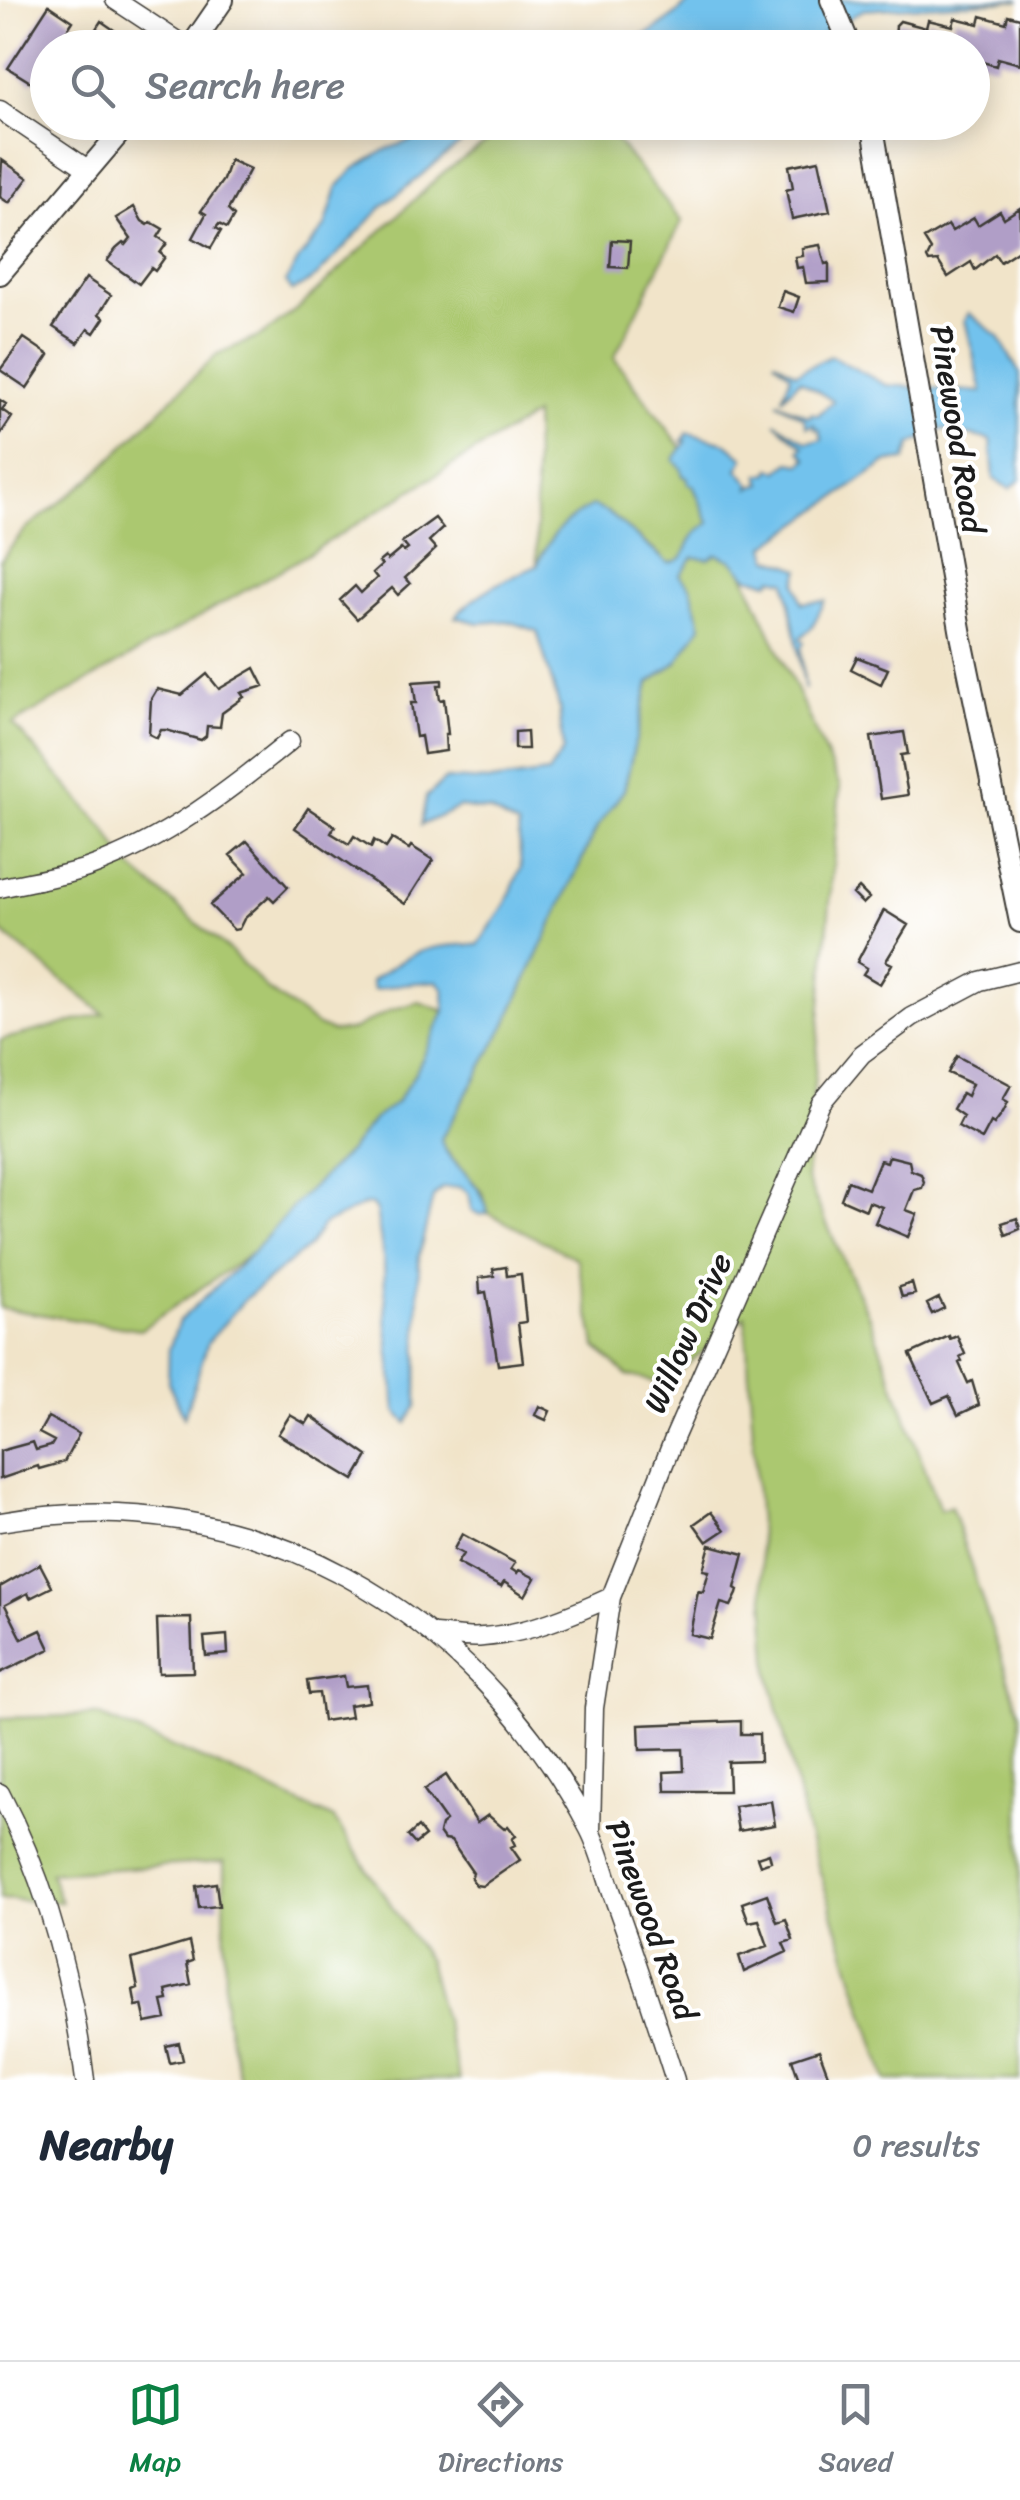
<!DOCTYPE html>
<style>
:root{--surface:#fff;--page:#f6f6f7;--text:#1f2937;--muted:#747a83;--line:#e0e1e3;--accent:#0b8043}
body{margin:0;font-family:Sriracha,sans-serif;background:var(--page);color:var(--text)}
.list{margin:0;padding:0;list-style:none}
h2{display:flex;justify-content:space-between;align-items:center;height:130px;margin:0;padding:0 40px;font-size:42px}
h2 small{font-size:32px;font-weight:400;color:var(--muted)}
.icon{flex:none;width:55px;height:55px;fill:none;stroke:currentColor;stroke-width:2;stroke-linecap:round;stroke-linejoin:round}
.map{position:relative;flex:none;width:1020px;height:2080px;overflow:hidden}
.search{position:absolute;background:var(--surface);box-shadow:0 5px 25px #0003;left:30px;right:30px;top:30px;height:110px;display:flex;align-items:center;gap:25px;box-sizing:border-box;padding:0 35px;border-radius:55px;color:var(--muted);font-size:38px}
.sheet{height:280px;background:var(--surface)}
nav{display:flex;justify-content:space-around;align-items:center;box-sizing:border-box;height:140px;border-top:2px solid var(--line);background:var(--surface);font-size:28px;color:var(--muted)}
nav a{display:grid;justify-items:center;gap:5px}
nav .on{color:var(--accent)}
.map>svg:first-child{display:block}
</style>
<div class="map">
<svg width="1020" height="2080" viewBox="0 0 1020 2080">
<rect width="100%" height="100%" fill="#fff"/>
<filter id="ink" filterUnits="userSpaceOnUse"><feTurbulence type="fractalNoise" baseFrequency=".01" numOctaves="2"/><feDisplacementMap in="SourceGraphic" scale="20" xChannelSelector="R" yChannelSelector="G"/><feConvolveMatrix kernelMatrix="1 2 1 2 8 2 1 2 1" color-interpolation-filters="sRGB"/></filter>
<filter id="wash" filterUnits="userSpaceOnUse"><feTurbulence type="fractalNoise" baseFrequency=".0048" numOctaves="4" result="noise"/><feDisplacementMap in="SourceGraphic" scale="40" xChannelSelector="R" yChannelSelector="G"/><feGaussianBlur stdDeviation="2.25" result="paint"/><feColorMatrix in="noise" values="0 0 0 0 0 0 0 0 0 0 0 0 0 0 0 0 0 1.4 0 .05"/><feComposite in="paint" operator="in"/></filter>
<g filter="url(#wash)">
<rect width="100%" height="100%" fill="#f1e4c9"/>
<path fill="#abc86f" stroke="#647246" stroke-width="2.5" d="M 515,123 L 602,123 L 682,221 L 614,358 L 694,464 L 840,786 L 806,1178 L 870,1319 L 940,1510 L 951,1506 L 1020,1714 L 1020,2080 L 886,2080 L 808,1835 L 769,1673 L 745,1316 L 675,1375 L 656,1382 L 627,1375 L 596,1347 L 577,1259 L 488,1213 L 483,1193 L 441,1145 L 441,1139 L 505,1026 L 597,827 L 624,790 L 649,683 L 677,662 L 662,557 L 607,512 L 543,551 L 537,566 L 534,415 L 305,556 L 13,724 L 107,831 L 126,863 L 232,953 L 269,991 L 318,1026 L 332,1032 L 352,1030 L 391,1010 L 419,1002 L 445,1011 L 416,1072 L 396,1103 L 373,1120 L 349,1151 L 302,1197 L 252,1253 L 140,1330 L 0,1308 L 0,1040 L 104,1014 L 0,931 L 0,561 L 25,530 L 93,477 L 217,354 L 261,336 L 301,306 L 444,172 Z
M 97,1715 L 242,1776 L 334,1819 L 428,1961 L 460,2080 L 240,2080 L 225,2015 L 224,1862 L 50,1873 L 61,1902 L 0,1899 L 0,1718 Z"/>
<path fill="#72c2ed" stroke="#476f84" stroke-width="2.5" d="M 691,0 L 1020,0 L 863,10 L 802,47 L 592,48 C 642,39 654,36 691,0 Z
M 452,123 L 486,123 L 384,205 L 316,277 L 292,291 L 286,282 L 299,259 L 325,227 L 337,188 L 354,169 L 387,149 L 442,130 Z
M 969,313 L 999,337 L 1020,374 L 1020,480 L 1010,489 L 994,479 L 991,440 L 943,429 L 911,445 L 905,460 L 887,462 L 766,546 L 769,558 L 800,569 L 796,583 L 802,603 L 825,601 L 812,627 L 800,638 L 804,642 L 801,648 L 805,690 L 786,581 L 773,578 L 769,582 L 748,577 L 733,561 L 717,554 L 709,559 L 693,557 L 680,575 L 691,588 L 701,626 L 677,662 L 649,683 L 624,790 L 597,827 L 505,1026 L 441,1139 C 445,1163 482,1178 488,1213 L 480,1215 L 471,1210 L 468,1193 L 459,1187 L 442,1188 L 433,1197 L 419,1255 L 417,1405 L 407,1423 L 396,1411 L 386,1319 L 384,1263 L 376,1211 L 372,1205 L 366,1204 L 323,1225 L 309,1246 L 246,1298 L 208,1342 L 184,1417 L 168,1382 L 169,1349 L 179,1321 L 252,1253 L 302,1197 L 349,1151 L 373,1120 L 396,1103 L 416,1072 L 445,1011 L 444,989 L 437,981 L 402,984 L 374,990 L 371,981 C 412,952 427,943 478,945 L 505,905 L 521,868 L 518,826 L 489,811 L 460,807 L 421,825 L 426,797 L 446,779 L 491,781 L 548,773 L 563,751 L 559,706 L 537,631 L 507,621 L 479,623 L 455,617 C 478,591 506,579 537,566 C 549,536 564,520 592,506 L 607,512 L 668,563 C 690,560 683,547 695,534 C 699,530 704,526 709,523 L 693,485 L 688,484 L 688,478 L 683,476 L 681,468 L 674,460 C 677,452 682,450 686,441 L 682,441 L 688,433 L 726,443 L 744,458 L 738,469 L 751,484 L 750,488 L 762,484 L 759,475 L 769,473 L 771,468 L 778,471 L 790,462 L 801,464 L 807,459 L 800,450 L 804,447 L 775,422 L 807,442 L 822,439 L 819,429 L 815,429 L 814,424 L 807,427 L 804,418 L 777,402 L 810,417 L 811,413 L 818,415 L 833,401 L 800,380 L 782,398 L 791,375 L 774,360 L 796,373 L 831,356 L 886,385 L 982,392 L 965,320 Z"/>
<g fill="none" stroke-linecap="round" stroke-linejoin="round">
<path stroke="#72c2ed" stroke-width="5" d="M 214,38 L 227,48
M 419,122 L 442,130"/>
</g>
<g id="blocks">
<path fill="#b09ec7" d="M 49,5 L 73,21 L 62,38 L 65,41 L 62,46 L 58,44 L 56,48 L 48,48 L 48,67 L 43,67 L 32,83 L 8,68 Z
M 1008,15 L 1020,18 L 1020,64 L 998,58 L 996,66 L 972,59 L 972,48 L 886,46 L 887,41 L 895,39 L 896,25 L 900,21 L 926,28 L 928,20 L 953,26 L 955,18 L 979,24 L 981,16 L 1006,23 Z
M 101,21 L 130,41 L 125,48 L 85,46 Z
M 2,160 L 28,178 L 9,203 L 0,197 Z
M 230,160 L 250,169 L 228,210 L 234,216 L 227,228 L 219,224 L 216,228 L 221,231 L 211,248 L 193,238 L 206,214 L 201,211 L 223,180 Z
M 819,160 L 830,211 L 792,219 L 786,190 L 793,188 L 789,166 Z
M 134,207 L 142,221 L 148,225 L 151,222 L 163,229 L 158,237 L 167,243 L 160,253 L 165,257 L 155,271 L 151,268 L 139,284 L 107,261 L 116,249 L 123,243 L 126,245 L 131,239 L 116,218 Z
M 1020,208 L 1020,249 L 1000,262 L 995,254 L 975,270 L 971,262 L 948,277 L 938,261 L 929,262 L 927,258 L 931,250 L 924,239 L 948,225 L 952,231 L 974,218 L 978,225 L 1000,211 L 1004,218 Z
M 612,240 L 630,241 L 628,268 L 610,267 Z
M 820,245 L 825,264 L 829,263 L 829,282 L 806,283 L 803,267 L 797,268 L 795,257 L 803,256 L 802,248 Z
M 86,278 L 111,295 L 99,314 L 104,318 L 94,333 L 88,329 L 78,343 L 53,327 Z
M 783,291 L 799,297 L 794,312 L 778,307 Z
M 24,338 L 49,355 L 27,388 L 0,370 Z
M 0,400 L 6,404 L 2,410 L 12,417 L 0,435 Z
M 435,518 L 443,528 L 429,541 L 436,549 L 405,578 L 410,584 L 398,595 L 392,588 L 357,619 L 340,600 L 355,586 L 361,593 L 377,578 L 373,573 L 382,565 L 379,562 L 385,557 L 388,560 L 401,549 L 404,552 L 408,549 L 402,542 Z
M 857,657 L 888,669 L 881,684 L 851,669 Z
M 255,668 L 264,686 L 241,693 L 244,697 L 222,713 L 220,727 L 207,726 L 206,736 L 201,740 L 166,730 L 161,730 L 157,738 L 149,734 L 151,699 L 157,689 L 182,695 L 207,674 L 219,689 Z
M 442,680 L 442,685 L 438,685 L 440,700 L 444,699 L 448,734 L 445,734 L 446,751 L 424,754 L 421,736 L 416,737 L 411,703 L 416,703 L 413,682 Z
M 527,731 L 528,749 L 515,749 L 515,732 Z
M 904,732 L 908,754 L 901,755 L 908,795 L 881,799 L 871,737 Z
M 308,808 L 335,826 L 331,833 L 349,844 L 354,836 L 371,847 L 374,840 L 386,848 L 392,839 L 409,849 L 411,846 L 433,860 L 405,904 L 295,828 Z
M 247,841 L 288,887 L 274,901 L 269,896 L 244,919 L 239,929 L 234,930 L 210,905 L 247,873 L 230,855 Z
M 859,888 L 869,898 L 863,904 L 853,894 Z
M 884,910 L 908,925 L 886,961 L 892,964 L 880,984 L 863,974 L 867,968 L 857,962 Z
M 957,1056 L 1011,1085 L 1003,1099 L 1008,1102 L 1003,1112 L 994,1124 L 991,1122 L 982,1139 L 958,1126 L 963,1116 L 953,1109 L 962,1093 L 967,1096 L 972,1084 L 948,1073 Z
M 889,1156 L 909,1161 L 911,1170 L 921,1174 L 924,1182 L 922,1188 L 914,1190 L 906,1210 L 917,1214 L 908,1237 L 875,1223 L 882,1207 L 869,1202 L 866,1210 L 841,1199 L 848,1181 L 868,1189 L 880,1160 L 887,1162 Z
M 1017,1218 L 1020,1229 L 1006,1235 L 1002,1223 Z
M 506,1267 L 507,1276 L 521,1274 L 526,1322 L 518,1323 L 523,1362 L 498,1365 L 486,1292 L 480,1293 L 479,1278 L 494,1276 L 493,1269 Z
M 912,1283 L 915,1294 L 902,1297 L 899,1287 Z
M 939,1298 L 944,1308 L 932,1314 L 927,1304 Z
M 949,1336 L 950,1339 L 957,1336 L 965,1354 L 960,1357 L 962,1361 L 959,1363 L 968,1383 L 972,1381 L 979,1405 L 958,1415 L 949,1396 L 933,1403 L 910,1354 Z
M 539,1406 L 550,1411 L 546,1420 L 535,1415 Z
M 290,1415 L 306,1424 L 311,1416 L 368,1456 L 354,1480 L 278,1434 Z
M 48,1417 L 79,1434 L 64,1462 L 39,1469 L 38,1466 L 0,1479 L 0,1451 L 33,1442 L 36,1450 L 51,1446 L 54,1441 L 39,1433 Z
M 711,1512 L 725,1530 L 707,1542 L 694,1524 Z
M 462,1534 L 515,1563 L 511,1569 L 517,1573 L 519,1570 L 535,1578 L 525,1596 L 504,1582 L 501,1587 L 457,1563 L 463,1554 L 454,1549 Z
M 710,1545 L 744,1554 L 735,1588 L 738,1590 L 737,1594 L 731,1606 L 721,1603 L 710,1639 L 690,1634 L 698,1591 L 703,1592 L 709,1571 L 703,1570 Z
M 40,1564 L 52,1587 L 30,1598 L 28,1593 L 5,1605 L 22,1639 L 41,1630 L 50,1649 L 0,1673 L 0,1587 Z
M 191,1618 L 193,1672 L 159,1673 L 157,1619 Z
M 227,1635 L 228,1654 L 206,1656 L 204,1637 Z
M 344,1676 L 346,1687 L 367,1685 L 369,1702 L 349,1705 L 351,1717 L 323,1721 L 319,1693 L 309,1694 L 307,1681 Z
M 741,1721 L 741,1734 L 759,1734 L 760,1761 L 728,1762 L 729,1791 L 665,1791 L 664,1772 L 684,1771 L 683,1749 L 640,1750 L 639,1725 Z
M 446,1775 L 477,1823 L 488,1815 L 504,1829 L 508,1826 L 516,1836 L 512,1839 L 515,1845 L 511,1847 L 520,1860 L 482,1886 L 476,1885 L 471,1878 L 473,1873 L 451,1841 L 444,1840 L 439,1833 L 441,1825 L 446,1821 L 424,1790 Z
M 771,1801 L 775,1825 L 738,1831 L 734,1806 Z
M 418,1827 L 425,1836 L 415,1844 L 408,1836 Z
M 769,1853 L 771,1861 L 760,1865 L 757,1857 Z
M 216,1883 L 219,1906 L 199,1908 L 196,1886 Z
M 767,1894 L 777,1922 L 786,1919 L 793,1940 L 783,1943 L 787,1952 L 744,1972 L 739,1956 L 768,1946 L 759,1920 L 749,1922 L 742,1903 Z
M 189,1942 L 193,1961 L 187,1963 L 191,1984 L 166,1990 L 168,2000 L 162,2001 L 166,2019 L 146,2023 L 142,2005 L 136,2006 L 133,1990 L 138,1988 L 132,1959 Z
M 179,2043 L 183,2060 L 170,2063 L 166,2046 Z
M 819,2050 L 830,2080 L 799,2080 L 792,2059 Z"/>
</g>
</g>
<g filter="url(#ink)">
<use href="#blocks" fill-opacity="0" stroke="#3c3a36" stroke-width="2.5"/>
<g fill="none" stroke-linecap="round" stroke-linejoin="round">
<g stroke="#3c3a36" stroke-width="21">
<path id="minor" d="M 115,0 L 188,48
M 0,110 L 89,170
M 0,888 C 30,881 61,877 90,867 C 164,841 230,790 290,741
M 0,1522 C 250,1478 474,1608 589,1829 C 599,1848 605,1872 612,1893 C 635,1955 655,2017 675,2080
M 435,1634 C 450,1635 467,1639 483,1637 C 527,1634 572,1615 611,1597
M 0,1793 C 46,1881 73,1982 85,2080
M 591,1831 L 594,1708 L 611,1597 L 675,1436 L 821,1103 L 862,1054 L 912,1017 L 980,981 L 1020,971"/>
</g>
<g stroke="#3c3a36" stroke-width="24">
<path id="tertiary" d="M 831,0 L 851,48
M 190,48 L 223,0
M 872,122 L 961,635 L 1020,922
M 0,274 L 129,122"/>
</g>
<use href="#minor" stroke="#fff" stroke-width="18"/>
<use href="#tertiary" stroke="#fff" stroke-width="20"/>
</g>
</g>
<g text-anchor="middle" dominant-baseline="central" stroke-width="8" stroke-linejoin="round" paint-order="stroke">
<g font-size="32" fill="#1c1c1c" stroke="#fff">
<text transform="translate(957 429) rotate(81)">Pinewood Road</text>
<text transform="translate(688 1333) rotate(-66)">Willow Drive</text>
<text transform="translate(651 1920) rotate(70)">Pinewood Road</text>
</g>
</g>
</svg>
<div class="search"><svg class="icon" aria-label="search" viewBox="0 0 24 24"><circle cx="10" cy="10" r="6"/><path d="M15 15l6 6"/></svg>Search here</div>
</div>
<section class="sheet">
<h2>Nearby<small>0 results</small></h2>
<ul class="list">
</ul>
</section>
<nav>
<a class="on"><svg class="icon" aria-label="map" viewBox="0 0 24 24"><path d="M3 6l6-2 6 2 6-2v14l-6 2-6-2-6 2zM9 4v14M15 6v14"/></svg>Map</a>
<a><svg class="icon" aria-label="directions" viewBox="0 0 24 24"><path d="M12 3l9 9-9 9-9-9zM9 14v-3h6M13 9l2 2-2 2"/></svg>Directions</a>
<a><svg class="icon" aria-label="saved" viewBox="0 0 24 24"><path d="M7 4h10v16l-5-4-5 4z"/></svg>Saved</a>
</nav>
